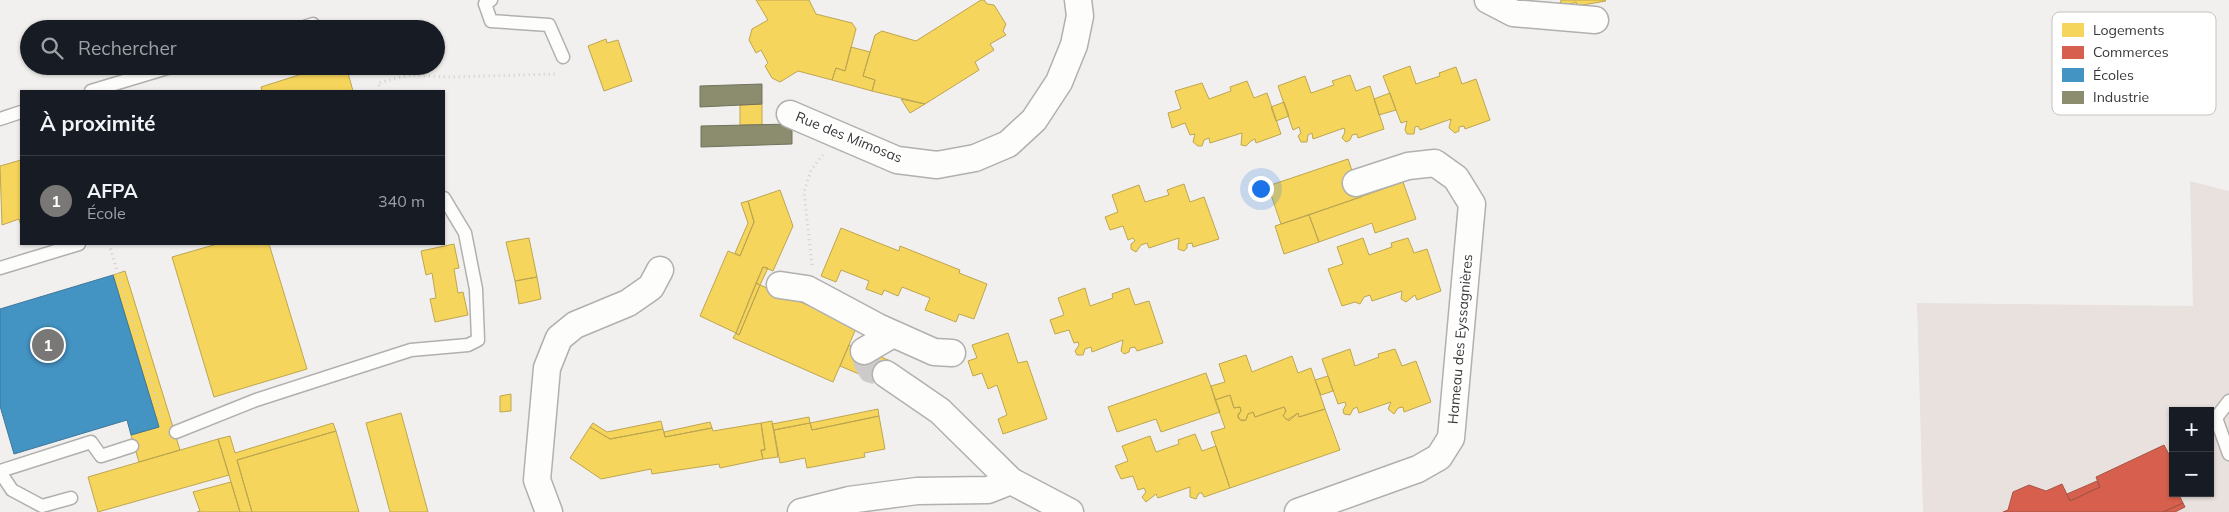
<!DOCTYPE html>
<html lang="fr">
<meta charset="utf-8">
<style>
:root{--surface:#171b24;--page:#20242c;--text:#f1f3f6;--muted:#9ea1a6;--line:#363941;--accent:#797876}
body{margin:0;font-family:Mulish,sans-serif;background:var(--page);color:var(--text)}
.controls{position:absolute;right:15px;bottom:15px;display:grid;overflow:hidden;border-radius:0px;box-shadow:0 1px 4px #0004}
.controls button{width:45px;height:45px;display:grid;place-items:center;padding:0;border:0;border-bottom:1px solid var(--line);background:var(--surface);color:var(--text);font:25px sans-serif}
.you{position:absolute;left:1260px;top:188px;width:18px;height:18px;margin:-12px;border:4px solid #fff;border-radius:50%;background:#1a73e8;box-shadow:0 0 0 8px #1a73e833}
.badge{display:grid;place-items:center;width:32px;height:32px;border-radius:50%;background:var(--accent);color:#fff;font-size:16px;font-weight:700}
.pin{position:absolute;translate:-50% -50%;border:2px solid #fff;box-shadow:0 1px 5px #0006}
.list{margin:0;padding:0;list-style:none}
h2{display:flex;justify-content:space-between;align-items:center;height:65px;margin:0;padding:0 20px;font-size:21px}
h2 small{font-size:16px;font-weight:400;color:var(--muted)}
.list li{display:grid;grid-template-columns:32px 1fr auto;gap:15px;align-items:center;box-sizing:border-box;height:90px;padding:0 20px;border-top:1px solid var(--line)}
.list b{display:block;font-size:19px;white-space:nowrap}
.list p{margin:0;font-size:16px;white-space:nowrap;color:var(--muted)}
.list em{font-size:16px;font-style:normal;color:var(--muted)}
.icon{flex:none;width:28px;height:28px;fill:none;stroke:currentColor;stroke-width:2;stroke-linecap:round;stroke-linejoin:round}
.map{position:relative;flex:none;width:2229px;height:512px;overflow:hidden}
.search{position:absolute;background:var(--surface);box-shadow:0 1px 4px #0004;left:20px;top:20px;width:425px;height:55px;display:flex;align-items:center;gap:12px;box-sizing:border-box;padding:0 18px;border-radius:28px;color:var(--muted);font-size:19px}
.panel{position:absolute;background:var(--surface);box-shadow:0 1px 4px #0004;left:20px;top:90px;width:425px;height:155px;border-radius:0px}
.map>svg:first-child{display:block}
</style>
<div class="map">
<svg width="2229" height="512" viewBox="0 0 2229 512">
<rect width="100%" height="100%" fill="#f2f0ee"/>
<path fill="#e8e1dd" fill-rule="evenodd" d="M 2190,181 L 2229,191 L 2229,512 L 1923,512 L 1917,303 L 2193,306 ZM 2173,411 L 2210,411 L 2210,493 L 2173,493 Z"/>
<path fill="#f6d55c" stroke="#bda651" d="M 756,0 L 809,0 L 816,14 L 852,23 L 856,29 L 845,71 L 836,68 L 832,80 L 798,71 L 780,82 L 772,78 L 765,66 L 768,63 L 761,50 L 756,53 L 749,40 L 752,29 L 768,20 Z
M 981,0 L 984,0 L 987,4 L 994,5 L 1006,24 L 1003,31 L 1006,35 L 990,44 L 994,50 L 975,62 L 979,70 L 925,104 L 872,91 L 875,80 L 863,76 L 875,35 L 882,31 L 916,41 Z
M 1561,0 L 1605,0 L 1606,1 L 1577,6 L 1576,2 L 1571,4 L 1570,8 L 1560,5 Z
M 606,39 L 607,43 L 618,40 L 632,81 L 604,91 L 588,46 Z
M 851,47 L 870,52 L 863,76 L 875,80 L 872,91 L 832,80 L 836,68 L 845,71 Z
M 327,66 L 346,66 L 353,91 L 262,91 L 261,87 Z
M 1410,66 L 1416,84 L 1440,76 L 1439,73 L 1456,67 L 1462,84 L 1476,79 L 1490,120 L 1465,129 L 1464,126 L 1459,127 L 1459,131 L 1455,133 L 1449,128 L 1451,119 L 1420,130 L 1418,126 L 1415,127 L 1414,134 L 1407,134 L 1405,130 L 1407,121 L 1401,123 L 1383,76 Z
M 1350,75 L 1356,91 L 1370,86 L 1384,129 L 1358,138 L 1357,134 L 1352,135 L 1350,140 L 1346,142 L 1342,138 L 1345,132 L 1344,128 L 1313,139 L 1312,133 L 1308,135 L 1307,142 L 1301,142 L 1298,136 L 1301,133 L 1299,127 L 1293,130 L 1278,86 L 1305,76 L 1311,93 L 1334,85 L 1332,81 Z
M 1247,81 L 1254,98 L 1267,93 L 1281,134 L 1256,143 L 1255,139 L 1251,141 L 1246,146 L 1241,145 L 1242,133 L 1210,143 L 1209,138 L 1204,140 L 1202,146 L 1198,146 L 1193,142 L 1195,134 L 1190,135 L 1185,123 L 1172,128 L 1168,113 L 1181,109 L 1175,91 L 1202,83 L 1209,99 L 1231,91 L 1230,87 Z
M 1390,93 L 1396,110 L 1379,115 L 1374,99 Z
M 901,99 L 925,104 L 910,113 Z
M 1284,102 L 1289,116 L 1276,121 L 1271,107 Z
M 762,104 L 762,125 L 740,125 L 740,105 Z
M 1348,159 L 1361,197 L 1281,224 L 1268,186 Z
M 21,160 L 21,226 L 19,219 L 2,225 L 0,166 Z
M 1403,182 L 1416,219 L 1375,233 L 1372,223 L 1319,242 L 1309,215 Z
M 1184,184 L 1190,202 L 1204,197 L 1219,239 L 1193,247 L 1192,243 L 1187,244 L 1187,248 L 1184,251 L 1178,249 L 1179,238 L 1149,248 L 1147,243 L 1141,245 L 1136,252 L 1131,249 L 1131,244 L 1135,241 L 1133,238 L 1128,240 L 1123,226 L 1110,230 L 1105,217 L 1118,212 L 1112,195 L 1139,185 L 1145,202 L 1169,195 L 1167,190 Z
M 780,190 L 793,226 L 773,271 L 763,267 L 736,333 L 700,316 L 728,251 L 740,256 L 754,222 L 748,201 Z
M 748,201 L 754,222 L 740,256 L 735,253 L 748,223 L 741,203 Z
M 1309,215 L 1319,242 L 1284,254 L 1275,226 Z
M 841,228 L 899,251 L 900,246 L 960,270 L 959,273 L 987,284 L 974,319 L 959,314 L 956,322 L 925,310 L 930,298 L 902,287 L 898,296 L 884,290 L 882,295 L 866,289 L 869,281 L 841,270 L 836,282 L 821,276 Z
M 529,238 L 537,277 L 515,281 L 506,242 Z
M 1363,238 L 1369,255 L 1392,247 L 1391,243 L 1408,238 L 1414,253 L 1427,249 L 1441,291 L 1417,300 L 1415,295 L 1406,302 L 1401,299 L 1402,291 L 1372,301 L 1370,295 L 1364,297 L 1360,304 L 1355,302 L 1342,306 L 1328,269 L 1343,264 L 1337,247 Z
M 217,244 L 269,244 L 307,369 L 214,397 L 172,257 Z
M 454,244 L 459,268 L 454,269 L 458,293 L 463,292 L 468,315 L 435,322 L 430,299 L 436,298 L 432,273 L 426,275 L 421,251 Z
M 763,267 L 768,268 L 760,285 L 756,283 Z
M 125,271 L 180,450 L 139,462 L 131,435 L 159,427 L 113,275 Z
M 537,277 L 541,299 L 519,304 L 515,281 Z
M 756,283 L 760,285 L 739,335 L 736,333 Z
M 760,285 L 857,326 L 833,382 L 733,338 L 736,333 L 739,335 Z
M 1085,288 L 1090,306 L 1113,298 L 1112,294 L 1129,288 L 1135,305 L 1149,301 L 1163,343 L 1137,351 L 1135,347 L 1130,348 L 1129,352 L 1124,354 L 1121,351 L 1123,340 L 1092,352 L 1091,347 L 1085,349 L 1083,355 L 1077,355 L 1075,351 L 1079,345 L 1078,342 L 1074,343 L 1069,330 L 1055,334 L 1050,320 L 1064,315 L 1058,298 Z
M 1008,333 L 1018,363 L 1027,361 L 1047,419 L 1003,434 L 998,419 L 1007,415 L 997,385 L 988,389 L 982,373 L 973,376 L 968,361 L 977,358 L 972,345 Z
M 849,345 L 891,361 L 883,384 L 840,366 Z
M 1350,349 L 1355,366 L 1379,357 L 1378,354 L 1395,349 L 1402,366 L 1416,361 L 1431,402 L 1404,412 L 1403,407 L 1398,408 L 1394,414 L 1388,409 L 1391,402 L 1359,413 L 1357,407 L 1353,409 L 1350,415 L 1344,414 L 1343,410 L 1346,405 L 1345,402 L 1338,404 L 1322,359 Z
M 1246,355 L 1252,372 L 1292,356 L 1298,373 L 1311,368 L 1325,409 L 1299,417 L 1298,413 L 1289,421 L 1283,416 L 1286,411 L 1284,407 L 1255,417 L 1253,412 L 1248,414 L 1246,420 L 1240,420 L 1238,416 L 1241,411 L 1240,407 L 1234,408 L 1230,395 L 1215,400 L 1211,386 L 1225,382 L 1219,364 Z
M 1206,373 L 1220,412 L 1161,432 L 1156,419 L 1117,432 L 1108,407 Z
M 1328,376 L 1333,391 L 1321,395 L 1315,380 Z
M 511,394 L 511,411 L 500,412 L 500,396 Z
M 1230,395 L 1234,408 L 1240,407 L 1241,411 L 1238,414 L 1238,418 L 1242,421 L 1246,420 L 1248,414 L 1253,412 L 1255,417 L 1284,407 L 1286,411 L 1283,416 L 1287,420 L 1298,413 L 1299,417 L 1325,409 L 1340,450 L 1230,488 L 1211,432 L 1225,428 L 1215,400 Z
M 878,409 L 879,416 L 812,430 L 810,423 Z
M 401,413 L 428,512 L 390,512 L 366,423 Z
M 879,416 L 885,449 L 864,453 L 865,457 L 807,468 L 805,458 L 780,463 L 774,430 L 810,423 L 812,430 Z
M 809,417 L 810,423 L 774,430 L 772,424 Z
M 661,421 L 663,429 L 610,439 L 590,427 L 593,423 L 607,432 Z
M 772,421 L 778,457 L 763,459 L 761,450 L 765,450 L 761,423 Z
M 710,422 L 712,428 L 665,437 L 664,432 Z
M 333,423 L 336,431 L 237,460 L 252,512 L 240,512 L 218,439 L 230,436 L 235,453 Z
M 761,423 L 765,450 L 761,450 L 763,459 L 720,468 L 719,464 L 652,474 L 651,469 L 601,479 L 570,458 L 590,427 L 610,439 L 663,429 L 665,437 L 712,428 L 713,431 Z
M 336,431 L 359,512 L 252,512 L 237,460 Z
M 1195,434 L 1202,451 L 1216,446 L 1230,488 L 1204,497 L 1202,493 L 1199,493 L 1196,499 L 1190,497 L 1190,487 L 1158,498 L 1156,494 L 1146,502 L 1142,497 L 1146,492 L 1144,488 L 1138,490 L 1133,476 L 1121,479 L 1115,466 L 1128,461 L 1122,446 L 1150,436 L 1156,452 L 1179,444 L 1178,440 Z
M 218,439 L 229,475 L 98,512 L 88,477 Z
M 231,482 L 240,512 L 197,512 L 200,511 L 193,492 Z"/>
<path fill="#d6604d" stroke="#a75446" d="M 2164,445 L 2173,462 L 2173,493 L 2178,493 L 2183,503 L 2163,512 L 2003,512 L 2008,510 L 2013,492 L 2029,485 L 2046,491 L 2062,484 L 2070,501 L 2100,487 L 2096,477 Z
M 2097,481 L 2100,487 L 2070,501 L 2067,494 Z
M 2183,503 L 2185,507 L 2175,512 L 2163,512 Z"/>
<path fill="#4393c3" stroke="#407799" d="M 113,275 L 159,427 L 131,435 L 127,420 L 14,454 L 0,406 L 0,309 Z"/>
<path fill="#8c8c6e" stroke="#73725d" d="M 762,84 L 762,104 L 700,107 L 700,86 Z
M 792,124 L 792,144 L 701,147 L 701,126 Z"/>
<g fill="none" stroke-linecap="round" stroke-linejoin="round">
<path stroke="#cdcbc9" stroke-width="26" stroke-dasharray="26 13" stroke-linecap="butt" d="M 864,351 L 867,363 L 871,370 L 886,374"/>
<g stroke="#b1b0af" stroke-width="15">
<path id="service" d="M 491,0 L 485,4 L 491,21 L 549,25 L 563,57
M 298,29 L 313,24
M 91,91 L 174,66
M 0,119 L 21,112
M 0,268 L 79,244
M 2229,401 L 2216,418 L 2229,454
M 176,432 L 256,400 L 411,350 L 468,345 L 478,340 L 476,289 L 465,233 L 444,198
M 0,471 L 91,442 L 101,456 L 132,446
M 0,472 L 12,490 L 42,506 L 71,498"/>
</g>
<g stroke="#b1b0af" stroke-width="29">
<path id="minor" d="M 1488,0 L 1513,13 L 1595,20
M 790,114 L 897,160 L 937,165 L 975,158 L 1008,144 L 1034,120 L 1059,82 L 1074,45 L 1080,16 L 1078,0
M 780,285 L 807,289 L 878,327 L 934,352 L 952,353
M 864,351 L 893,334
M 886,374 L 940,411 L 1011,481
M 549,512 L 537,480 L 547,368 L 559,338 L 575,325 L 628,303 L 651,287 L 660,270
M 801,512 L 849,500 L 917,491 L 988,490 L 1011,481 L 1070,512
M 1298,512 L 1418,469 L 1439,457 L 1451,438 L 1472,204 L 1456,178 L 1435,163 L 1408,166 L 1356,183"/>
</g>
<path stroke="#cfcfce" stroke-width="3" stroke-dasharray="1 4" stroke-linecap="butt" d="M 380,91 L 378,83 L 410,75 L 451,77 L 556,74
M 109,244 L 163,420
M 812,265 L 804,192 L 811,170 L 823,155"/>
<use href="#service" stroke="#fdfdfc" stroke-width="12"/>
<use href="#minor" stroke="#fdfdfc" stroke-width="26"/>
</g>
<g text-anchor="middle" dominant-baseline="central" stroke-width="5" stroke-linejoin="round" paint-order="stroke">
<g font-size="14" fill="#383736" stroke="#fff">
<text transform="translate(849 137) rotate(22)">Rue des Mimosas</text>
<text transform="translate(1460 339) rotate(-85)">Hameau des Eyssagnières</text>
</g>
</g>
<rect x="2052" y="12" width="164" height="103" rx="8" fill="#fff" stroke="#c3c3c3" stroke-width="1"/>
<rect x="2062" y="23" width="22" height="14" fill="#f6d55c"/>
<rect x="2062" y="46" width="22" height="13" fill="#d6604d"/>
<rect x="2062" y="68" width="22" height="14" fill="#4393c3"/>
<rect x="2062" y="91" width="22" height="13" fill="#8c8c6e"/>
<g font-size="14" fill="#383736">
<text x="2093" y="35">Logements</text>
<text x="2093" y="57">Commerces</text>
<text x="2093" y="80">Écoles</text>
<text x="2093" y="102">Industrie</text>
</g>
</svg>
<div class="controls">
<button>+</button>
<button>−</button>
</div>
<div class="you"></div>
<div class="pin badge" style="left:48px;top:345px">1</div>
<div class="search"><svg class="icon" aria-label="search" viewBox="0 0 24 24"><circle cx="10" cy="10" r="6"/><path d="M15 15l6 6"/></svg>Rechercher</div>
<section class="panel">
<h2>À proximité<small></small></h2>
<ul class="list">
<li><span class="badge">1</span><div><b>AFPA</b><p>École</p></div><em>340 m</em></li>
</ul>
</section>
</div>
